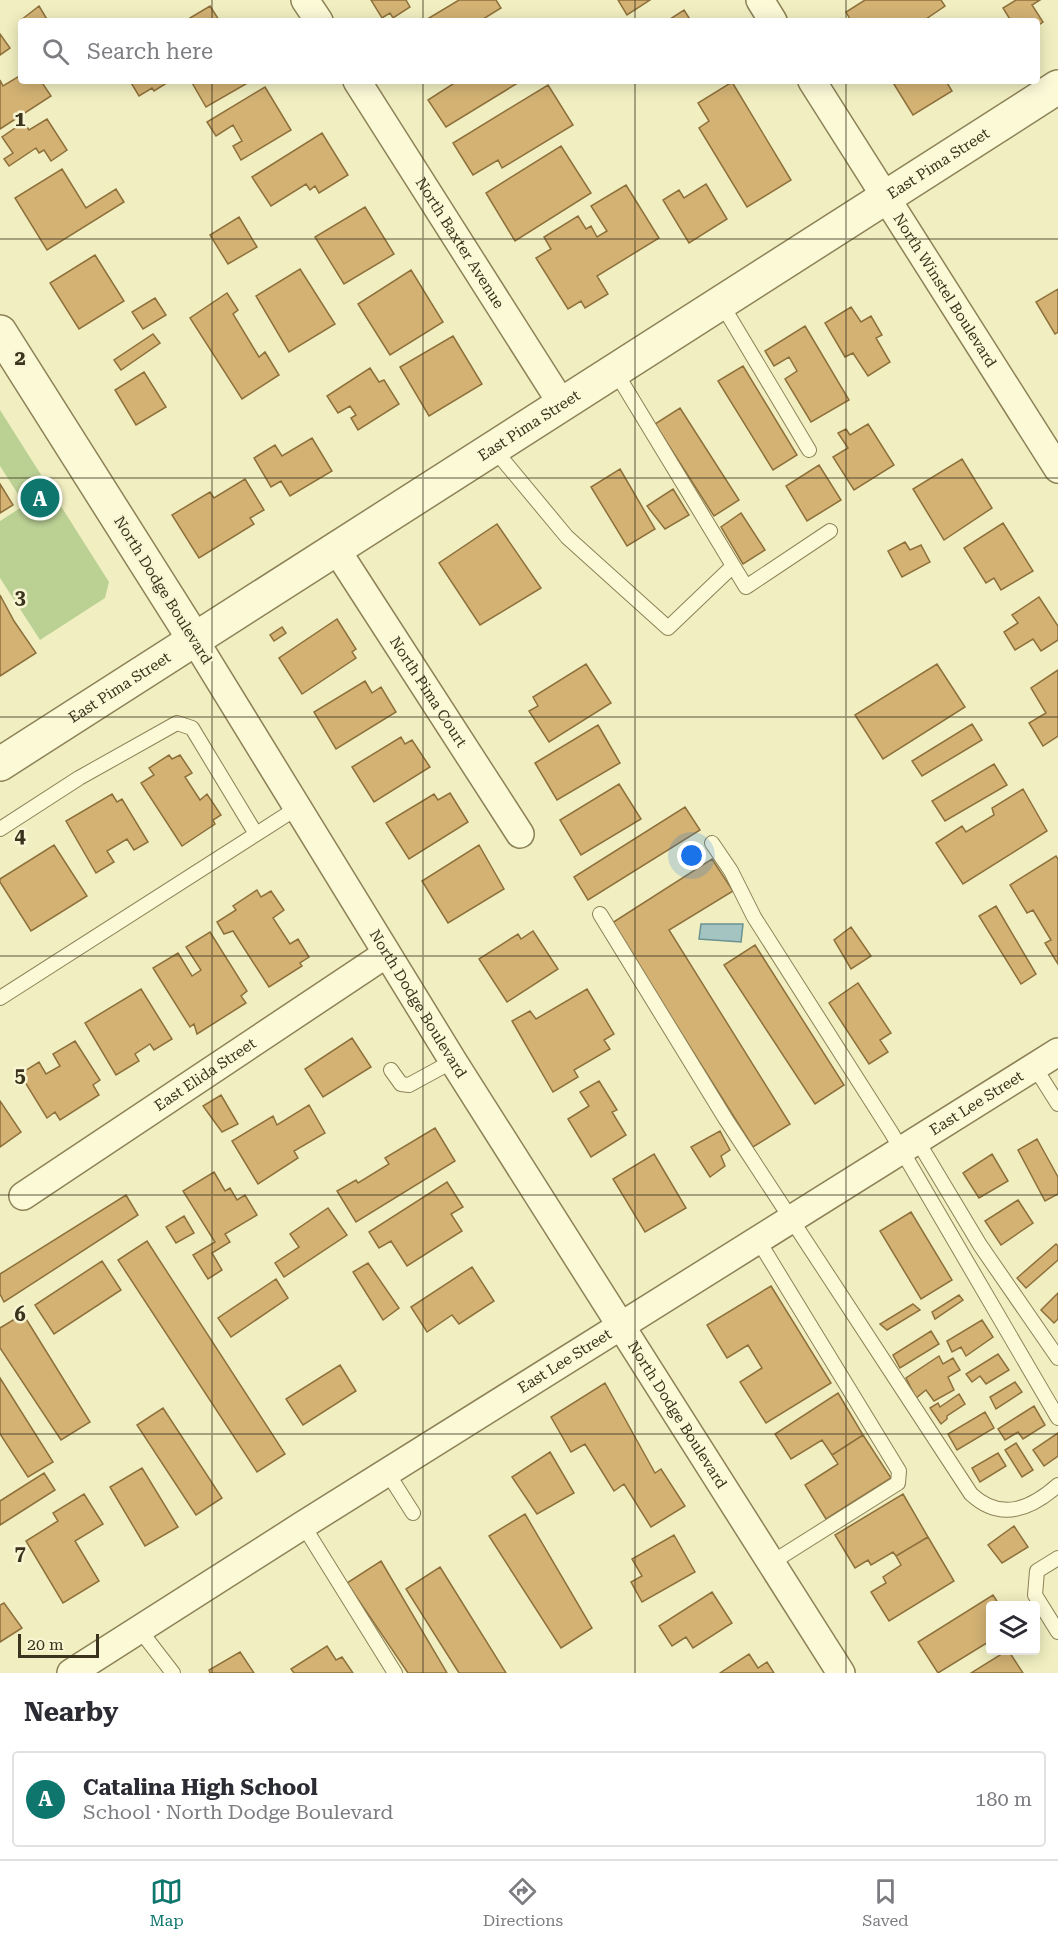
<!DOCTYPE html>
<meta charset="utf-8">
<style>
:root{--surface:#fff;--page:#f2f2f3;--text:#2b2b33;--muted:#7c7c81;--line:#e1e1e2;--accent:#0f766e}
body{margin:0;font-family:"Roboto Serif",serif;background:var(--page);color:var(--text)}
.controls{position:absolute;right:18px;bottom:18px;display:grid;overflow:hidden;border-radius:6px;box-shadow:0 3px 15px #0003}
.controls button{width:54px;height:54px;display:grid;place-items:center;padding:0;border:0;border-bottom:2px solid var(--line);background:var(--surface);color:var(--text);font:30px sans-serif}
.scale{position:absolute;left:18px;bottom:15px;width:81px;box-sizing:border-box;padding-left:6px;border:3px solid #3b331d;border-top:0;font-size:16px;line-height:21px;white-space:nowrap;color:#3b331d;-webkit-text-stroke:4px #f8f6d2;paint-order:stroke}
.you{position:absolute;left:692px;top:856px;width:21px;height:21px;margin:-15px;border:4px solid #fff;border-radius:50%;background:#1a73e8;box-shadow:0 0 0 9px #1a73e833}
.badge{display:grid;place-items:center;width:39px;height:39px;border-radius:50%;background:var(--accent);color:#fff;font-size:20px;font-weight:700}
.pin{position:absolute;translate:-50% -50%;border:3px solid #fff;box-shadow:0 2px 6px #0006}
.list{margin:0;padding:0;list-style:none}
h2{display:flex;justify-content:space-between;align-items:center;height:78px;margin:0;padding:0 24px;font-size:26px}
h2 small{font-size:20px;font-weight:400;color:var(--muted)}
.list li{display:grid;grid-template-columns:39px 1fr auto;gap:18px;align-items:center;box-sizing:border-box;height:96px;margin:0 12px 12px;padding:0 12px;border:2px solid var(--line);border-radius:6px}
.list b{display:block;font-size:22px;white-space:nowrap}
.list p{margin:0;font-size:20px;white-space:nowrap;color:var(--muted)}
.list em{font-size:20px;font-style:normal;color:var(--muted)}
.icon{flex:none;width:33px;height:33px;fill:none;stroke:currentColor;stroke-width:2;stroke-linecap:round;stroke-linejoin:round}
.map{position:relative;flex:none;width:1058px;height:1673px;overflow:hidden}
.search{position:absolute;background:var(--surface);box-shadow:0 3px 15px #0003;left:18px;right:18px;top:18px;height:66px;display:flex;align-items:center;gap:15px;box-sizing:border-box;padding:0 21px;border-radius:6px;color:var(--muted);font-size:22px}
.sheet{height:186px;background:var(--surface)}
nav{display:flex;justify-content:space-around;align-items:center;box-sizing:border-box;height:84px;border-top:2px solid var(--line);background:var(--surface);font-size:16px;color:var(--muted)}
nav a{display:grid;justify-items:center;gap:3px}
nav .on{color:var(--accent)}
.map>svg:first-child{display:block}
</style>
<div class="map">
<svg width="1058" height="1673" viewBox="0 0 1058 1673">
<rect width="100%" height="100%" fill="#f1efc1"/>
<path fill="#bbd194" d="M 0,410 L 109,582 L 105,598 L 40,640 L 0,578 L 0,521 L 25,505 L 0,466 Z"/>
<path fill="#a4c4c2" stroke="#6a9392" stroke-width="1.5" d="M 701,924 L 743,924 L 741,942 L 699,939 Z"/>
<path fill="#d3b274" stroke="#8e703b" stroke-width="1.5" d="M 371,0 L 406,0 L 410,7 L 393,18 L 390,13 L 382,18 Z
M 459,0 L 496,0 L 501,8 L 480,21 L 424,21 Z
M 618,0 L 650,0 L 627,15 Z
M 865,0 L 941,0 L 945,6 L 923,21 L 851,21 L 846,12 Z
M 1016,0 L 1040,0 L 1032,5 L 1043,22 L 1037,26 L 1037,21 L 1011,21 L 1003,8 Z
M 39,6 L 48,21 L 22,21 L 21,20 Z
M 210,6 L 219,20 L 185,21 Z
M 684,10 L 691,21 L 667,21 Z
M 0,34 L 10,48 L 0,55 Z
M 21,75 L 21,81 L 41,81 L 51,96 L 0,129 L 0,80 L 3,86 Z
M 130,81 L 170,81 L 154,91 L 152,88 L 139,96 Z
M 191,81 L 251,81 L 206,107 Z
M 451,81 L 521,81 L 446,127 L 428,100 L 453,84 Z
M 892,81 L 946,81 L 952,91 L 913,115 Z
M 732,82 L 791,180 L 747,207 L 699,128 L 709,121 L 698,103 Z
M 548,85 L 573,125 L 502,168 L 498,160 L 473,175 L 453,143 Z
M 265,87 L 291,130 L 241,160 L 233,146 L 242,141 L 233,125 L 216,136 L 207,122 Z
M 47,119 L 67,150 L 51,161 L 44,150 L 39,153 L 36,148 L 9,166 L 4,159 L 13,153 L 2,137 L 24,122 L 29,130 Z
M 322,133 L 348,175 L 319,193 L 315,186 L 310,190 L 306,184 L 271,206 L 252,177 Z
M 561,146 L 591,193 L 515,241 L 486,193 Z
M 62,169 L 86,208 L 116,189 L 124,202 L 47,250 L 15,198 Z
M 706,184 L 727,219 L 689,243 L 663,200 L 679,190 L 684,198 Z
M 626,185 L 659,238 L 597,276 L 608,294 L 585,308 L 581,301 L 568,309 L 536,258 L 551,249 L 544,237 L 578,216 L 586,229 L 591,226 L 597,237 L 607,231 L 591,206 Z
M 365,207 L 394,254 L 344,284 L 315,237 Z
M 239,217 L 257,247 L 228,264 L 210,235 Z
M 95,255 L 124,301 L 79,329 L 50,283 Z
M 300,269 L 335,324 L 289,352 L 256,296 Z
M 411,270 L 443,322 L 390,355 L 358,304 Z
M 1058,289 L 1058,332 L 1055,334 L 1036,302 Z
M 227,293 L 238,310 L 233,314 L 259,357 L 265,352 L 279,375 L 242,399 L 190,318 Z
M 155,298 L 166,315 L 143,329 L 132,312 Z
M 851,307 L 861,322 L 871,316 L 882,335 L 876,338 L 890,362 L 868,376 L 853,353 L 845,357 L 825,323 Z
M 805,326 L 849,400 L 811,422 L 785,379 L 797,371 L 789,357 L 774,366 L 765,351 Z
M 153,334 L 160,343 L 121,370 L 114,360 Z
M 453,336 L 482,384 L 429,416 L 400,367 Z
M 743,366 L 797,455 L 773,470 L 718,381 Z
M 370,368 L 379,382 L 384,380 L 399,404 L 358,430 L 351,418 L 356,415 L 350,406 L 338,413 L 327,396 Z
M 144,372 L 166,407 L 136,425 L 115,390 Z
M 680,408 L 739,500 L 714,516 L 655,424 Z
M 868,424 L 894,465 L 854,490 L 833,457 L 848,448 L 838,433 L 846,429 L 850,435 Z
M 312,438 L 332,471 L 290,496 L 281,481 L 271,487 L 254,458 L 275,445 L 282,456 Z
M 962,459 L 992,508 L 944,540 L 913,489 Z
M 819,465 L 841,500 L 807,521 L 786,486 Z
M 620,469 L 655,529 L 627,546 L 591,487 Z
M 245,479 L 264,510 L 250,518 L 254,524 L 199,558 L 172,515 L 210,492 L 214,498 Z
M 0,484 L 13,505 L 0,513 Z
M 673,489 L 689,515 L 665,529 L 647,506 Z
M 741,513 L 765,550 L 743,564 L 721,527 Z
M 1003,523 L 1033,571 L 1001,590 L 994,578 L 986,583 L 964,548 Z
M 497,524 L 541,588 L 480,625 L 439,563 Z
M 905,542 L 910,550 L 921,545 L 930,562 L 902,577 L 888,551 Z
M 0,595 L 14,621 L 36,653 L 0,676 Z
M 1039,597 L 1058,626 L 1058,640 L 1041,651 L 1033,639 L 1015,650 L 1004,632 L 1018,623 L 1012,615 Z
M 337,619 L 356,649 L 352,652 L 356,658 L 302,694 L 279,658 Z
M 282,627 L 286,633 L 274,641 L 270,635 Z
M 586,664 L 611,703 L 549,742 L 529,711 L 538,706 L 533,697 Z
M 937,664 L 965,707 L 883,759 L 855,715 Z
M 1058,670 L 1058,736 L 1043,746 L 1029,723 L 1046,713 L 1031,688 Z
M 365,681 L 372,693 L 381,687 L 396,712 L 336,749 L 314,712 Z
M 972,724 L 982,740 L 922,776 L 912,761 Z
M 598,725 L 620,763 L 557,800 L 535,763 Z
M 401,737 L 405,744 L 412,740 L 430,767 L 374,802 L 352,767 Z
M 169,755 L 172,759 L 180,755 L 192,773 L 185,777 L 200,800 L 207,794 L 221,815 L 213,820 L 215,824 L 182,846 L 141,783 L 154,775 L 149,768 Z
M 994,764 L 1007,785 L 945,821 L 932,801 Z
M 619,784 L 641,819 L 581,855 L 560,820 Z
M 1023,789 L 1047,831 L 963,884 L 936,843 L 962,826 L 966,832 L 994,815 L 992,808 Z
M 450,793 L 468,822 L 409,859 L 386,823 L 434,794 L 438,800 Z
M 112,794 L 117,802 L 122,799 L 148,842 L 134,850 L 127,839 L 107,851 L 114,862 L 96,873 L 66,821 Z
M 685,807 L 700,830 L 588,900 L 574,877 Z
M 54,845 L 87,896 L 31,931 L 0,882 L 0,879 Z
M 479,845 L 504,889 L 448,923 L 422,881 Z
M 1056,856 L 1058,859 L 1058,964 L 1045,943 L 1051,940 L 1033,910 L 1027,913 L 1010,885 Z
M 712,859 L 733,891 L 669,930 L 790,1124 L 753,1147 L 612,923 Z
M 257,890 L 261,897 L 271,891 L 284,910 L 273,918 L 290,944 L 298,939 L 309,957 L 300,963 L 302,966 L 269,987 L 233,931 L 224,934 L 217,922 L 236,910 L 233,906 Z
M 996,906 L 1036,974 L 1021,984 L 979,916 Z
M 851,927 L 871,956 L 851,969 L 834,940 Z
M 533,931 L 558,969 L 507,1002 L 479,959 L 518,934 L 521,939 Z
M 210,932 L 247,991 L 241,996 L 246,1003 L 197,1034 L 194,1024 L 190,1027 L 153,968 L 178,953 L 192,976 L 201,970 L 186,947 Z
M 755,945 L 844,1085 L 815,1104 L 724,965 Z
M 858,983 L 891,1033 L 880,1040 L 888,1052 L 869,1064 L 829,1003 Z
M 141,989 L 172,1039 L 154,1050 L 150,1044 L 135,1054 L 139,1061 L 116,1075 L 85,1023 Z
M 587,989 L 614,1034 L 604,1040 L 610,1049 L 574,1070 L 578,1077 L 553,1092 L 512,1021 L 530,1011 L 536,1019 Z
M 352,1038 L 371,1067 L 323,1097 L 305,1069 Z
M 75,1041 L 100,1080 L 93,1085 L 99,1095 L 60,1120 L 55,1112 L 47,1118 L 20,1074 L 39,1062 L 46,1074 L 60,1066 L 53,1054 Z
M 599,1081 L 617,1110 L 612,1112 L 626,1135 L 591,1157 L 568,1119 L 589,1106 L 580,1092 Z
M 221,1095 L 238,1124 L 222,1132 L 203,1106 Z
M 0,1101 L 21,1132 L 0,1147 Z
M 309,1105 L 325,1133 L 294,1151 L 298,1158 L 258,1184 L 232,1141 L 273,1116 L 277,1125 Z
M 435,1128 L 455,1161 L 356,1222 L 337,1191 L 356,1180 L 358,1183 L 389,1164 L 385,1158 Z
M 720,1131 L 730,1150 L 721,1156 L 725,1166 L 710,1177 L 691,1147 Z
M 1037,1139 L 1058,1177 L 1058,1194 L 1045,1201 L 1018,1150 Z
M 654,1154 L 686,1208 L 645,1232 L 613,1179 Z
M 992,1154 L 1008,1181 L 979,1198 L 963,1173 Z
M 214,1172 L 225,1191 L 230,1188 L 237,1200 L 245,1195 L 257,1215 L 225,1234 L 230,1242 L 212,1253 L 222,1270 L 208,1279 L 193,1255 L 215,1242 L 183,1191 Z
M 447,1182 L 463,1207 L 451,1214 L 462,1231 L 407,1266 L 391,1241 L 379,1248 L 369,1232 Z
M 126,1195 L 138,1215 L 4,1302 L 0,1294 L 0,1274 Z
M 1018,1200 L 1033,1223 L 1001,1245 L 985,1221 Z
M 328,1208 L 347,1235 L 284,1277 L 275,1263 L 299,1247 L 290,1234 Z
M 911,1212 L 952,1280 L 921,1299 L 880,1231 Z
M 184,1216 L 194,1233 L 176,1243 L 166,1227 Z
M 147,1241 L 285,1454 L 257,1472 L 118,1260 Z
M 1056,1244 L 1058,1246 L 1058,1260 L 1026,1288 L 1017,1278 Z
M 102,1261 L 121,1290 L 54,1334 L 35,1305 Z
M 368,1263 L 399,1308 L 383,1320 L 353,1272 Z
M 472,1267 L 494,1301 L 459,1324 L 452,1315 L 427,1332 L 411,1307 Z
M 276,1279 L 288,1298 L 231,1337 L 218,1318 Z
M 771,1286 L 831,1383 L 766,1423 L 740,1382 L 762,1368 L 748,1345 L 727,1358 L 707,1325 Z
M 1058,1293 L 1058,1319 L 1054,1323 L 1041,1310 Z
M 959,1295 L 963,1300 L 935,1319 L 932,1312 Z
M 913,1304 L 920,1310 L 887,1330 L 880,1324 Z
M 23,1314 L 90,1422 L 61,1440 L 0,1348 L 0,1328 Z
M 982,1320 L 993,1337 L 966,1356 L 961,1347 L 952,1352 L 947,1341 Z
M 931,1331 L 939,1344 L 900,1368 L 893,1355 Z
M 998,1354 L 1009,1370 L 986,1384 L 980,1376 L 972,1382 L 966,1374 Z
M 939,1356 L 943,1364 L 953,1358 L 960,1370 L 948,1377 L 954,1390 L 934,1401 L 926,1390 L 916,1398 L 906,1378 Z
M 340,1365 L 356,1391 L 303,1425 L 286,1399 Z
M 0,1378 L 53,1462 L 28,1477 L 0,1434 Z
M 1015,1382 L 1022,1392 L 996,1409 L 990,1397 Z
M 605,1383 L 655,1473 L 661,1469 L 685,1506 L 651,1527 L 624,1484 L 614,1491 L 585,1444 L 571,1452 L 551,1417 Z
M 838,1393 L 863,1435 L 832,1455 L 822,1440 L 791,1459 L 775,1434 Z
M 959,1394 L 965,1404 L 947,1416 L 947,1419 L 941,1424 L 930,1408 L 938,1403 L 940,1407 Z
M 1034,1406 L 1045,1425 L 1023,1439 L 1018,1432 L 1005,1440 L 998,1429 Z
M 163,1408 L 222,1498 L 196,1515 L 137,1425 Z
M 985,1412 L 994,1428 L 957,1450 L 948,1434 Z
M 1058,1433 L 1058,1456 L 1044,1466 L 1033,1450 Z
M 863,1435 L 891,1478 L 826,1519 L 805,1485 L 838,1464 L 832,1455 Z
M 1016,1443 L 1033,1470 L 1022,1477 L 1005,1450 Z
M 550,1452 L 574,1493 L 537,1514 L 512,1477 Z
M 998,1453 L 1006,1466 L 980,1482 L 972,1468 Z
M 142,1468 L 178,1527 L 145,1546 L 110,1487 Z
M 44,1473 L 55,1490 L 0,1525 L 0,1501 Z
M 84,1494 L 103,1524 L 75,1541 L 99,1581 L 63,1603 L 26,1541 L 58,1521 L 53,1513 Z
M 903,1494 L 928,1537 L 896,1556 L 893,1552 L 871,1565 L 868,1560 L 855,1568 L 835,1535 Z
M 525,1514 L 592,1628 L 561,1648 L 489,1536 Z
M 1014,1526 L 1028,1547 L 1002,1563 L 988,1545 Z
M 674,1535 L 695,1572 L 642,1602 L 631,1582 L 642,1576 L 632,1559 Z
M 928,1537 L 954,1581 L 889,1621 L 871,1592 L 886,1583 L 883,1577 L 901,1565 L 896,1556 Z
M 381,1561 L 447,1673 L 408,1673 L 347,1583 Z
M 440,1567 L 506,1673 L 459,1673 L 406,1589 Z
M 712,1592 L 732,1623 L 693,1648 L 686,1637 L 672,1646 L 659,1626 Z
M 993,1595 L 1000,1606 L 990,1606 L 990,1641 L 938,1673 L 918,1642 Z
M 4,1603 L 22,1628 L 0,1642 L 0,1605 Z
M 327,1646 L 336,1660 L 342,1657 L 353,1673 L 294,1673 L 291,1669 Z
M 1008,1650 L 1023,1673 L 971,1673 Z
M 240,1652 L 254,1673 L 210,1673 L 209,1670 Z
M 749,1654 L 758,1668 L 767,1662 L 774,1673 L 720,1673 Z"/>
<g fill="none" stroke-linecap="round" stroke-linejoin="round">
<g stroke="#8d8157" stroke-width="16">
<path id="service" d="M 721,303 L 809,450
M 615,371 L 746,587 L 830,531
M 493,448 L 567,537 L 668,628 L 733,566
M 0,829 L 79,778 L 177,723 L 192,728 L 256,834
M 712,843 L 731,871 L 754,917 L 891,1132 L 1058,1418
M 600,914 L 725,1118 L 971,1494 C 1001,1522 1031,1509 1058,1485
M 0,998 L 297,808
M 1034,1066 L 1058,1104
M 391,1070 L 401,1084 L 409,1085 L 453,1061
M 917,1140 L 980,1245 L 1058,1358
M 758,1240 L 899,1471 L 898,1483 L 771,1563
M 387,1472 L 413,1513
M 303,1525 L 395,1673
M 1058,1558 L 1037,1571 L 1035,1595 L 1058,1632
M 139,1629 L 173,1673"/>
</g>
<g stroke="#8d8157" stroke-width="30">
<g id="minor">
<path d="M 305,0 L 319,21"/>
<path d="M 760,0 L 773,21"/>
<path id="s1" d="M 357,81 L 562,404"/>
<path id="s2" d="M 812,81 L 1058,469"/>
<path id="s3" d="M 336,549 L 520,834"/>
<path id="s4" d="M 194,639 L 453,1061 L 841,1673"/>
<path id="s5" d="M 23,1196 L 386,954"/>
<path id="s6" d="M 71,1673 L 303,1525 L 1058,1052"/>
</g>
</g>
<g stroke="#8d8157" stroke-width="36">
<g id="tertiary">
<path d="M 0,332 L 194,639"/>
<path id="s7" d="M 0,764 L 1058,87"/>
</g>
</g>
<use href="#service" stroke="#fbf9d6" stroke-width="14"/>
<use href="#minor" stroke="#fbf9d6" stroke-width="27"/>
<use href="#tertiary" stroke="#fbf9d6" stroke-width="33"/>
</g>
<circle fill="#8f9c6a" cx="34" cy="500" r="9"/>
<path fill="none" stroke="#3b331d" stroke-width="1.5" stroke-opacity="0.55" d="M 212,0 L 212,21M 423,0 L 423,21M 635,0 L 635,21M 846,0 L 846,21M 212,81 L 212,1673M 423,81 L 423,1673M 635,81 L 635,1673M 846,81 L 846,1673M 0,239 L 1058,239M 0,478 L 1058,478M 0,717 L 1058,717M 0,956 L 1058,956M 0,1195 L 1058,1195M 0,1434 L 1058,1434"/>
<g text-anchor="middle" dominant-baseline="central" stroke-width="5" stroke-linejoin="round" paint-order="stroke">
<g font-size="15" fill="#3b331d" stroke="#f8f6d2">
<text stroke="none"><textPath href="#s7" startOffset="1114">East Pima Street</textPath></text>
<text stroke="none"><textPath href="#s1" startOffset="192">North Baxter Avenue</textPath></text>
<text stroke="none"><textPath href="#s2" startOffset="248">North Winstel Boulevard</textPath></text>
<text stroke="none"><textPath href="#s7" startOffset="628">East Pima Street</textPath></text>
<text transform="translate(163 590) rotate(58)">North Dodge Boulevard</text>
<text stroke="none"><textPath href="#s7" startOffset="142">East Pima Street</textPath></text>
<text stroke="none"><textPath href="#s3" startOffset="170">North Pima Court</textPath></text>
<text stroke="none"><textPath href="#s4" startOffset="428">North Dodge Boulevard</textPath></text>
<text stroke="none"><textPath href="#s5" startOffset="219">East Elida Street</textPath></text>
<text stroke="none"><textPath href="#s6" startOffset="1070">East Lee Street</textPath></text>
<text stroke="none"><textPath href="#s6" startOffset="584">East Lee Street</textPath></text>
<text stroke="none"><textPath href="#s4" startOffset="914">North Dodge Boulevard</textPath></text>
</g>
</g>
<g font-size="20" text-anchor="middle" font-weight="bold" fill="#3b331d" stroke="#f8f6d2" stroke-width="5" stroke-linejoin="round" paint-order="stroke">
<text x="20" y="126">1</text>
<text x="20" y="365">2</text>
<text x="20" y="604">3</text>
<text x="20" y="843">4</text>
<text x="20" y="1082">5</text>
<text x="20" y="1321">6</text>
<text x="20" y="1560">7</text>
</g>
</svg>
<div class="controls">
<button><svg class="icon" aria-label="layers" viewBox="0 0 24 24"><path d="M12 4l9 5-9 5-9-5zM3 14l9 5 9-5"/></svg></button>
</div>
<div class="scale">20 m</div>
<div class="you"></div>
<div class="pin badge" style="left:40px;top:498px">A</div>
<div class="search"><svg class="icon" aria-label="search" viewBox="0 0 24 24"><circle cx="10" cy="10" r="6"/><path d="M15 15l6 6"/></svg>Search here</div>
</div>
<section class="sheet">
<h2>Nearby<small></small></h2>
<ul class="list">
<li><span class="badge">A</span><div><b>Catalina High School</b><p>School · North Dodge Boulevard</p></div><em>180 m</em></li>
</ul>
</section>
<nav>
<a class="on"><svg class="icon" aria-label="map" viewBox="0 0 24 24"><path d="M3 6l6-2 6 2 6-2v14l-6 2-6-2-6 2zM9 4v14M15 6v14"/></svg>Map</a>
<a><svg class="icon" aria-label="directions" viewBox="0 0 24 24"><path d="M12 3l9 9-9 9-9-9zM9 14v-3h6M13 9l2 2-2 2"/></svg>Directions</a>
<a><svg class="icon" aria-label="saved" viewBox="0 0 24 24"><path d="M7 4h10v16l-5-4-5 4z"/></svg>Saved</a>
</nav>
